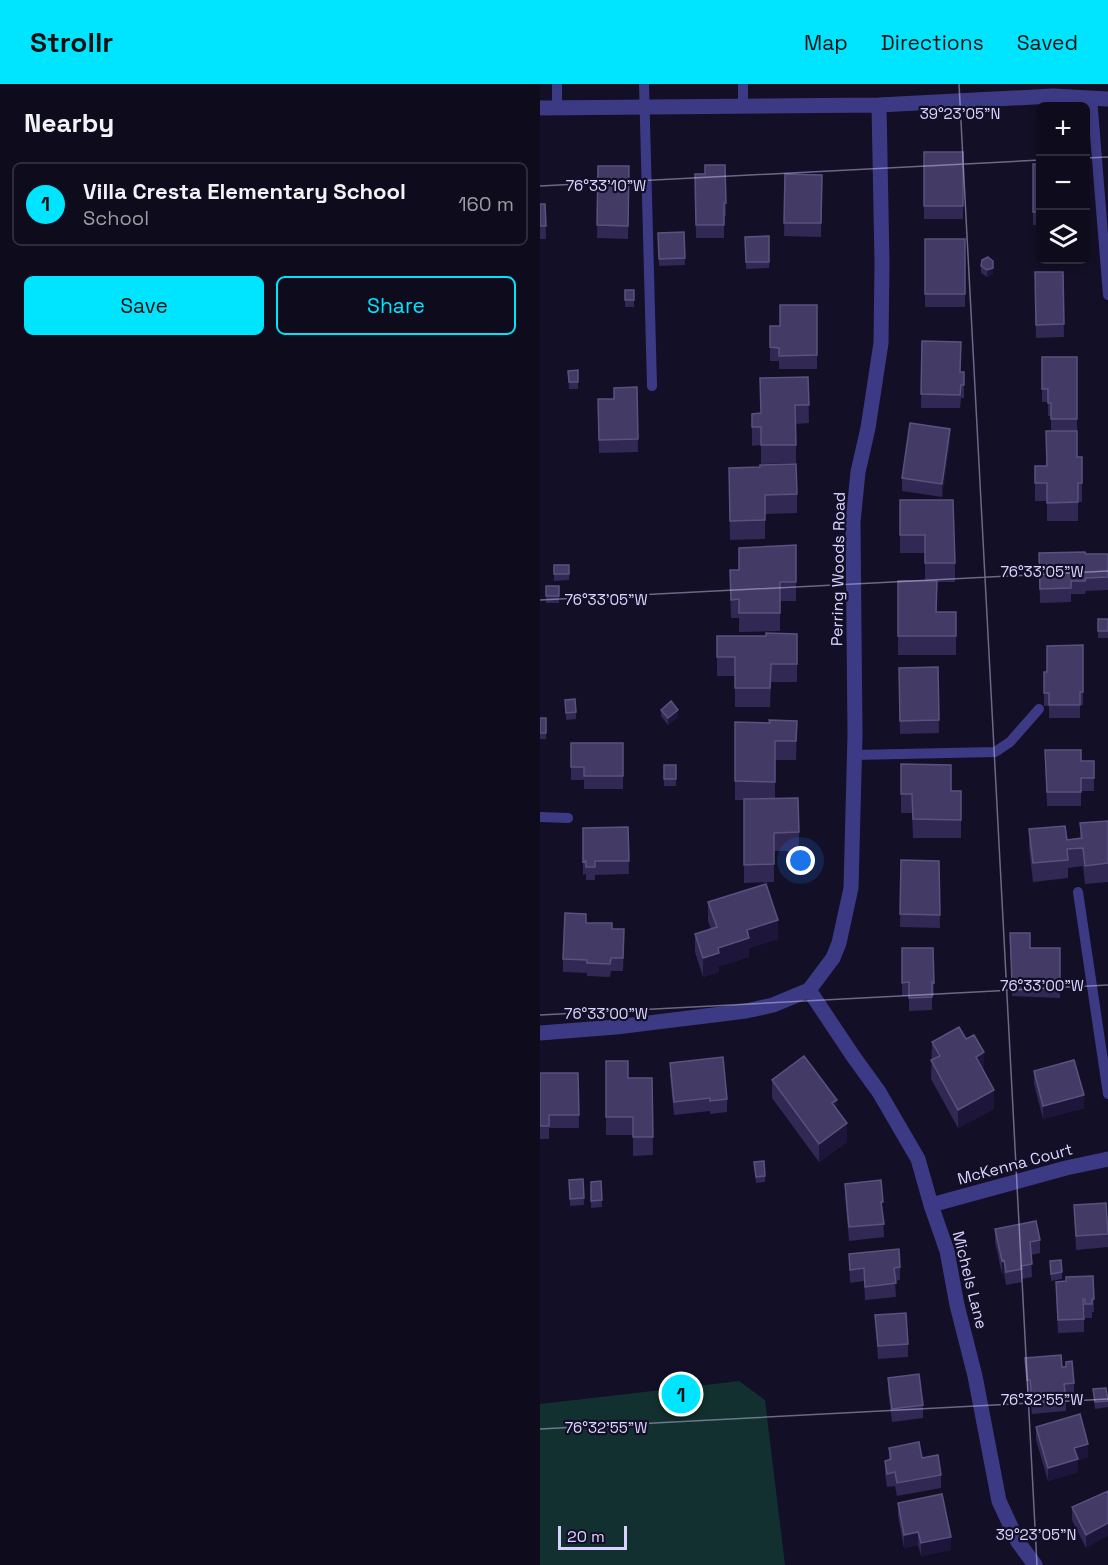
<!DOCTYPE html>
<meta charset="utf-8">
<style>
:root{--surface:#0e0b1c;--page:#1c1929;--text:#f1f3f6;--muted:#9b9ba3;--line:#2e2b3b;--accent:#00e5ff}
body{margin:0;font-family:"Space Grotesk",sans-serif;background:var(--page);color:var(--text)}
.controls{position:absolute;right:18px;top:18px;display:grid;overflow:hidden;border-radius:9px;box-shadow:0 3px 9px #0003}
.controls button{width:54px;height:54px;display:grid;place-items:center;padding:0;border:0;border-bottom:2px solid var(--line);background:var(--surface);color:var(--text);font:30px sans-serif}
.scale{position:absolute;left:18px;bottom:15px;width:69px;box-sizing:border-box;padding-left:6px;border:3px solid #d9d4ff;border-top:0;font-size:16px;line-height:21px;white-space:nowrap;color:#d9d4ff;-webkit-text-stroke:4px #130f26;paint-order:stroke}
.you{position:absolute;left:261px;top:777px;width:21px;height:21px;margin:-15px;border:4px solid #fff;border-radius:50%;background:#1a73e8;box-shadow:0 0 0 9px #1a73e833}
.badge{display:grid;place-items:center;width:39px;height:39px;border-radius:50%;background:var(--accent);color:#111;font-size:20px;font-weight:700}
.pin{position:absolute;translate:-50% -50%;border:3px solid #fff;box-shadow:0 2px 6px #0006}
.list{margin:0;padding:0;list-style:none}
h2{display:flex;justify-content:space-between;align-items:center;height:78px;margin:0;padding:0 24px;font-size:26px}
h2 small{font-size:20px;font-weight:400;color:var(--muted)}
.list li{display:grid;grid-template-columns:39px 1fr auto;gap:18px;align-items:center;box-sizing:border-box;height:84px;margin:0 12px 12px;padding:0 12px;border:2px solid var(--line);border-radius:9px}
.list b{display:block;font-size:22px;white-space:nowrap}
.list p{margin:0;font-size:20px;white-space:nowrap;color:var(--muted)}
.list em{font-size:20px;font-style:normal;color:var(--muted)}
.actions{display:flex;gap:12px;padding:18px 24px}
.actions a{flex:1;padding:14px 0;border:2px solid var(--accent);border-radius:9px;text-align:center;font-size:21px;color:var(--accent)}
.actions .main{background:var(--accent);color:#111}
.icon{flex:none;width:33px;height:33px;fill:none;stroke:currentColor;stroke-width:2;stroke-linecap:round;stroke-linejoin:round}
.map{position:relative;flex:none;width:568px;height:1481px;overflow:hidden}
header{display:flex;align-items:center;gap:36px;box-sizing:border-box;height:84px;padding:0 30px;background:var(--accent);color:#111}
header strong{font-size:28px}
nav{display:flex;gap:33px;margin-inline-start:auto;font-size:21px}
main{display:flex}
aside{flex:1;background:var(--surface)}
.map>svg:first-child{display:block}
</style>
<header>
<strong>Strollr</strong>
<nav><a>Map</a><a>Directions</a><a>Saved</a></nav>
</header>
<main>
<aside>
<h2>Nearby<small></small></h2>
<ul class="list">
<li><span class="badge">1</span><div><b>Villa Cresta Elementary School</b><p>School</p></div><em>160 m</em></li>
</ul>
<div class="actions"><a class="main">Save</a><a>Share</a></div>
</aside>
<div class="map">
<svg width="568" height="1481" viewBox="0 0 568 1481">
<rect width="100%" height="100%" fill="#130f26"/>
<path fill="#12302f" d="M 199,1297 L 225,1316 L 245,1481 L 0,1481 L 0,1320 Z"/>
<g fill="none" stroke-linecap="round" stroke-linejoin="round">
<path stroke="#3d3a85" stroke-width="10" d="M 104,0 L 112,302
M 552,14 L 568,211
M 203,22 L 203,0
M 17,24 L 17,0
M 314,671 L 455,668 L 470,658 L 499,625
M 0,733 L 28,734
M 538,808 L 568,1010"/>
<path stroke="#3d3a85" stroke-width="15" d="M 0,24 L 339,21 L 513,12 L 568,15
M 269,906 L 313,972 L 339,1008 L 378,1075 L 391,1121 L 407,1167 L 417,1221 L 435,1292 L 459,1417 L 478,1458 L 495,1481
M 0,949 L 76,943 L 206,927 L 233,921 L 269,906 L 293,874 L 299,859 L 311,804 L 315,651 L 313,438 L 318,388 L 328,344 L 341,259 L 342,179 L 339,21
M 391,1121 L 526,1084 L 568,1075"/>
</g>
<path fill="#312854" d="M 384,68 L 423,68 L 423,135 L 384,135 Z
M 493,80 L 501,80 L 501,141 L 493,141 Z
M 185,81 L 186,132 L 184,133 L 184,154 L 156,154 L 155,90 L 165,90 Z
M 58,82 L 89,82 L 88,155 L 57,154 Z
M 245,90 L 282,91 L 281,153 L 244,152 Z
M 0,120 L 5,120 L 6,155 L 0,155 Z
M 144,148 L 145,181 L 119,182 L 118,149 Z
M 229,152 L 229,184 L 206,185 L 205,153 Z
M 385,155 L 425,155 L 425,223 L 385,223 Z
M 441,182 L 453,190 L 447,193 L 441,189 Z
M 495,188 L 523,188 L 524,253 L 496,254 Z
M 85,206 L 94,206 L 94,223 L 85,223 Z
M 277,221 L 277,285 L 239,285 L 239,277 L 230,277 L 230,242 L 240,242 Z
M 382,257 L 420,288 L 424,301 L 424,314 L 421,314 L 420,324 L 381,324 Z
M 502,273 L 537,273 L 537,373 L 542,399 L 542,418 L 538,418 L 538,437 L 507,437 L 507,417 L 495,417 L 495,382 L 506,382 L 511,347 L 511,332 L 508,332 L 508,318 L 502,318 Z
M 38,286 L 38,305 L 29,305 L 28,287 Z
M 268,293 L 269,339 L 256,340 L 256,379 L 221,380 L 221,361 L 212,362 L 212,330 L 221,329 Z
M 97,303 L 98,368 L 59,369 L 58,315 L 74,315 Z
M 410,358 L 402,413 L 362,407 L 362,394 Z
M 189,403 L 257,410 L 257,429 L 225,430 L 225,455 L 190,456 Z
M 360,416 L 415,479 L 415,498 L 397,498 L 397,528 L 416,528 L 416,571 L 358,571 L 358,497 L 385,497 L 385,469 L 360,469 Z
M 256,461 L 256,517 L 240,517 L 240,547 L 199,548 L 199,534 L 191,534 L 190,505 L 199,486 Z
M 546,470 L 568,470 L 568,506 L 546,507 L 545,510 L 531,510 L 531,518 L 500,519 L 499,482 Z
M 14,481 L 29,481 L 29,496 L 14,497 Z
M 6,502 L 19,502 L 19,519 L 6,519 Z
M 558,535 L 568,535 L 568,554 L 558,554 Z
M 257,550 L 257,598 L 231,598 L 230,623 L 195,623 L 195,592 L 177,592 L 177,552 L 226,552 Z
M 543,561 L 543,621 L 540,621 L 540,634 L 509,634 L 509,622 L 504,622 L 504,588 L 507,588 Z
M 398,583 L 399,649 L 360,650 L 359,584 Z
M 25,616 L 36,628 L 36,635 L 26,636 Z
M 121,626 L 138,633 L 128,641 L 121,632 Z
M 0,634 L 6,634 L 6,655 L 0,655 Z
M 257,637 L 256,676 L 235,676 L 235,714 L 259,748 L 259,767 L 234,767 L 234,798 L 204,799 L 204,716 L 195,716 L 195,638 L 229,639 Z
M 31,659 L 83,659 L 83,705 L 44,705 L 44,696 L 31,696 Z
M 505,666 L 541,677 L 554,677 L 554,707 L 541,707 L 541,722 L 507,722 Z
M 361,680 L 411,707 L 421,707 L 421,754 L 373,754 L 372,729 L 361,729 Z
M 124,681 L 136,681 L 136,702 L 124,702 Z
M 568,737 L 568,798 L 545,800 L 543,782 L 528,784 L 528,794 L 493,798 L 489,764 L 489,745 L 527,756 L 540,754 L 540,739 Z
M 88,743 L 89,790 L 55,791 L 55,796 L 46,796 L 46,790 L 43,791 L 43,744 Z
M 361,776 L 399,777 L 400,844 L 360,843 Z
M 168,818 L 238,855 L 209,864 L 209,873 L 179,882 L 179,888 L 163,893 L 155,868 L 155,850 L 171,845 L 168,837 Z
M 46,839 L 72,845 L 84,858 L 83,887 L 71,887 L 70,893 L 47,892 L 47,889 L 23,888 L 23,875 Z
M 470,849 L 490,864 L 520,864 L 520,914 L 472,912 Z
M 362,864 L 393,864 L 394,912 L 392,912 L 392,926 L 369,927 L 369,912 L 362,912 Z
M 392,958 L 444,987 L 454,1025 L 418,1044 L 391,995 Z
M 66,977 L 88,994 L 112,994 L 113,1071 L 93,1072 L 93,1051 L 66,1051 Z
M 130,979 L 187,1015 L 187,1028 L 170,1030 L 170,1027 L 134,1031 L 130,992 Z
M 494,987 L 544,1024 L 503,1035 L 494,1000 Z
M 0,989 L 38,989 L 39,1044 L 9,1044 L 9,1055 L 0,1055 Z
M 232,996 L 297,1025 L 307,1058 L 279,1078 L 232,1014 Z
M 214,1078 L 225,1092 L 225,1098 L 216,1099 Z
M 43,1095 L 44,1121 L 30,1122 L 29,1096 Z
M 61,1097 L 62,1123 L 51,1124 L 51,1098 Z
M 305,1100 L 343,1131 L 344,1153 L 309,1157 L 305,1113 Z
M 534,1121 L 568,1149 L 568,1163 L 536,1166 Z
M 455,1145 L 500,1156 L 500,1169 L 491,1171 L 492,1193 L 482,1195 L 482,1198 L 466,1201 L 464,1190 L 462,1190 L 455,1158 Z
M 309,1170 L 360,1183 L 360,1196 L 355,1197 L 356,1213 L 325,1216 L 324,1197 L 310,1199 Z
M 510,1177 L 522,1188 L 522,1195 L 511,1197 Z
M 553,1192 L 554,1228 L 552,1228 L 552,1234 L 545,1234 L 545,1228 L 544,1228 L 544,1248 L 518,1249 L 516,1211 L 526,1197 Z
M 335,1231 L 368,1260 L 368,1273 L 338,1275 Z
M 485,1274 L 522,1283 L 526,1283 L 526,1278 L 534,1299 L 534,1312 L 526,1313 L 526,1327 L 492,1330 L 490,1309 L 487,1309 Z
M 348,1294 L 383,1321 L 383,1334 L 352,1338 L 348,1307 Z
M 553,1305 L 568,1317 L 568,1323 L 555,1325 Z
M 496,1343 L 548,1373 L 538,1376 L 538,1388 L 508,1397 L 496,1356 Z
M 349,1364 L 382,1374 L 401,1391 L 401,1404 L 357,1412 L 355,1402 L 347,1403 L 345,1390 L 345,1377 L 349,1376 Z
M 568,1407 L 546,1464 L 532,1436 L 532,1423 Z
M 358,1419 L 411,1466 L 381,1472 L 378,1461 L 364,1464 L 358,1432 Z"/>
<path fill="#1d163a" d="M 453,177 L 453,190 L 447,193 L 447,186 Z
M 410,345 L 410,358 L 402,413 L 402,400 Z
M 138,626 L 138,633 L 128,641 L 128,634 Z
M 238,836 L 238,855 L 209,864 L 209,873 L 179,882 L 179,888 L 163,893 L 163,874 L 207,846 Z
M 444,968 L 444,987 L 436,973 Z
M 454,1006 L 454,1025 L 418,1044 L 418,1026 Z
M 544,1011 L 544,1024 L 503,1035 L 503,1022 Z
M 297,1016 L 297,1035 L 292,1019 Z
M 307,1039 L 307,1058 L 279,1078 L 279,1060 Z
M 464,1176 L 464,1190 L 462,1190 L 462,1177 Z
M 548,1360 L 548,1373 L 538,1376 L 538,1388 L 508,1397 L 508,1384 L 534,1364 Z
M 568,1439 L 568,1452 L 546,1464 L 546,1451 Z
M 378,1448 L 378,1461 L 364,1464 L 364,1451 Z
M 411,1453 L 411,1466 L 381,1472 L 381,1459 Z"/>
<path fill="#433a66" stroke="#5a527e" stroke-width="1.5" d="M 384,68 L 423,68 L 423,122 L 384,122 Z
M 493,80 L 501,80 L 501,128 L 493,128 Z
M 165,81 L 185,81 L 186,119 L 184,119 L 184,141 L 156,141 L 155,90 L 165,90 Z
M 58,82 L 89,82 L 88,142 L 57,141 Z
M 245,90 L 282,91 L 281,139 L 244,139 Z
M 0,120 L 5,120 L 6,142 L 0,142 Z
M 144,148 L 145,174 L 119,175 L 118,149 Z
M 229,152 L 229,178 L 206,178 L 205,153 Z
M 385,155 L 425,155 L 425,210 L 385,210 Z
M 448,173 L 453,177 L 453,184 L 447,186 L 441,182 L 442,176 Z
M 495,188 L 523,188 L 524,240 L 496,241 Z
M 85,206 L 94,206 L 94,216 L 85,216 Z
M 240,221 L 277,221 L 277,271 L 239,272 L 239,264 L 230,263 L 230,242 L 240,242 Z
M 382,257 L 421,258 L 420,288 L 424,288 L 424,301 L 421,301 L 420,311 L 381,310 Z
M 502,273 L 537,273 L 537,335 L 511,335 L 511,319 L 508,319 L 508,305 L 502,305 Z
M 38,286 L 38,298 L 29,298 L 28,287 Z
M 268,293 L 269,321 L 255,321 L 256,361 L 221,361 L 221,343 L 212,343 L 212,330 L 221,329 L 220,294 Z
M 97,303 L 98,355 L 59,356 L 58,315 L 74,315 L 74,304 Z
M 370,339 L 410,345 L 402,400 L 362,394 Z
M 506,347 L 537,347 L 537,373 L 542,373 L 542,399 L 538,399 L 538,418 L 507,419 L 507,399 L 495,399 L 495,382 L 507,382 Z
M 256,380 L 257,410 L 225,411 L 225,436 L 190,437 L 189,384 L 220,383 L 220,381 Z
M 360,416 L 413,416 L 415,479 L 385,479 L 385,451 L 360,451 Z
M 256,461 L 256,498 L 240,498 L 240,529 L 199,529 L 199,515 L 191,516 L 190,486 L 199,486 L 199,464 Z
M 545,468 L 546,470 L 568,470 L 568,493 L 546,494 L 545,497 L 531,497 L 531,504 L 500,505 L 499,469 Z
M 14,481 L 29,481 L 29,490 L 14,490 Z
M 358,497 L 397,497 L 396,528 L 416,528 L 416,552 L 358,552 Z
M 6,502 L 19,502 L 19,512 L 6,512 Z
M 558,535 L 568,535 L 568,547 L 558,547 Z
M 226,549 L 257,550 L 257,580 L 231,580 L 230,604 L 195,604 L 195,573 L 177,573 L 177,552 L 226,552 Z
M 543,561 L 543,608 L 540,608 L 540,621 L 509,621 L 509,609 L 504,609 L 504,588 L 507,588 L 507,562 Z
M 398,583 L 399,636 L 360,637 L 359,584 Z
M 35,615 L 36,628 L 26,629 L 25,616 Z
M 131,617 L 138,626 L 128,634 L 121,626 Z
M 0,634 L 6,634 L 6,649 L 0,649 Z
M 229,636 L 257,637 L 256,657 L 235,657 L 235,698 L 195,697 L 195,638 L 230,639 Z
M 31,659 L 83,659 L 83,692 L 44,692 L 44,683 L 31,683 Z
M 505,666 L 541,666 L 541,677 L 554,677 L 554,694 L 541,694 L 541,708 L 507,708 Z
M 361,680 L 411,681 L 411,707 L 421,707 L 421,736 L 373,735 L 372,710 L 361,710 Z
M 124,681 L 136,681 L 136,695 L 124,695 Z
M 258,714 L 259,748 L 234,749 L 234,780 L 204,781 L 204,715 Z
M 568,737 L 568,779 L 545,782 L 543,764 L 527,765 L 528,776 L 493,779 L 489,745 L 525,742 L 527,756 L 542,754 L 540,739 Z
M 88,743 L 89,777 L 55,777 L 55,783 L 46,783 L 46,777 L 43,778 L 43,744 Z
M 361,776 L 399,777 L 400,831 L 360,830 Z
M 226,800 L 238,836 L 207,846 L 209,854 L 178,864 L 179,869 L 163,874 L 155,850 L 177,843 L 168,818 Z
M 25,829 L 46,830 L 46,839 L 72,839 L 72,845 L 84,845 L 83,874 L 71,874 L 70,880 L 47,879 L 47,876 L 23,875 Z
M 470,849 L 490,849 L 490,864 L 520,864 L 520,901 L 472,899 Z
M 362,864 L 393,864 L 394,899 L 392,898 L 392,913 L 369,914 L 369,898 L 362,899 Z
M 419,943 L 426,955 L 434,951 L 444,968 L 436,973 L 454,1006 L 418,1026 L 391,976 L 400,972 L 392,958 Z
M 264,972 L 297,1016 L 292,1019 L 307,1039 L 279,1060 L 232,996 Z
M 183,973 L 187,1015 L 170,1017 L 170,1014 L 134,1018 L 130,979 Z
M 534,976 L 544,1011 L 503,1022 L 494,987 Z
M 66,977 L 88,977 L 88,994 L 112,994 L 113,1053 L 93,1053 L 93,1033 L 66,1033 Z
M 0,989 L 38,989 L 39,1031 L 9,1031 L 9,1042 L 0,1042 Z
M 224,1077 L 225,1092 L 216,1093 L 214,1078 Z
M 43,1095 L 44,1114 L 30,1115 L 29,1096 Z
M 341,1096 L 343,1118 L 341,1118 L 344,1140 L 309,1143 L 305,1100 Z
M 61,1097 L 62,1116 L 51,1117 L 51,1098 Z
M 566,1119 L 568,1150 L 536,1152 L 534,1121 Z
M 496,1137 L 500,1156 L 490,1158 L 492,1180 L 481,1182 L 482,1185 L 466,1188 L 464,1176 L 462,1177 L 455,1145 Z
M 359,1165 L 360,1183 L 354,1184 L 356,1199 L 325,1203 L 324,1184 L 310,1186 L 309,1170 Z
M 521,1176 L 522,1188 L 511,1190 L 510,1177 Z
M 553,1192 L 554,1215 L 552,1215 L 552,1220 L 545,1220 L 545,1215 L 543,1215 L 544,1235 L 518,1236 L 516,1198 L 526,1197 L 526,1193 Z
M 366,1229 L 368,1260 L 338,1262 L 335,1231 Z
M 521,1271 L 522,1283 L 526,1283 L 526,1278 L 532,1277 L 534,1299 L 524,1300 L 526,1314 L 492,1317 L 490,1296 L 487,1296 L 485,1274 Z
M 379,1290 L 383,1321 L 352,1325 L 348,1294 Z
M 566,1304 L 568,1317 L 555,1318 L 553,1305 Z
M 540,1330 L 548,1360 L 534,1364 L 538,1375 L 508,1384 L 496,1343 Z
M 379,1358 L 382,1374 L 398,1371 L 401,1391 L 357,1399 L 355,1388 L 347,1390 L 345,1377 L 351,1375 L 349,1364 Z
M 568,1407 L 568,1439 L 546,1451 L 532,1423 Z
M 402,1410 L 411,1453 L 381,1459 L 378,1448 L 364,1451 L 358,1419 Z"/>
<path fill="none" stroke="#d9d4ff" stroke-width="1.5" stroke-opacity="0.45" d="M 419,0 L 497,1481M 546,74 L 568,73M 0,102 L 500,76M 0,516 L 568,487M 0,931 L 568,901M 0,1345 L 568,1315"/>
<g text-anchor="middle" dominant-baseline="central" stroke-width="4.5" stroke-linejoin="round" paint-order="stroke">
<g font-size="16" fill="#d9d4ff" stroke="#130f26">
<text transform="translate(298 485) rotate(-89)">Perring Woods Road</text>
<text transform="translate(475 1080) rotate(-15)">McKenna Court</text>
<text transform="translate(430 1196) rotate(76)">Michels Lane</text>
</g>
</g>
<g font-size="15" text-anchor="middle" fill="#d9d4ff" stroke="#130f26" stroke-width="4.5" stroke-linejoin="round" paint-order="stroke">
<text x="420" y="35">39°23'05"N</text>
<text x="66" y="107">76°33'10"W</text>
<text x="502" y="493">76°33'05"W</text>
<text x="66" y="521">76°33'05"W</text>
<text x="502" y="907">76°33'00"W</text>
<text x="66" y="935">76°33'00"W</text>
<text x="502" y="1321">76°32'55"W</text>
<text x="66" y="1349">76°32'55"W</text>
<text x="496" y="1456">39°23'05"N</text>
</g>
</svg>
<div class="controls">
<button>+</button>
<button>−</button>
<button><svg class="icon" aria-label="layers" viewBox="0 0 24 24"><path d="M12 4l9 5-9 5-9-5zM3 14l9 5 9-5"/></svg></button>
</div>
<div class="scale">20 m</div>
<div class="you"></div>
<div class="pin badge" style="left:141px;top:1310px">1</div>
</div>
</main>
